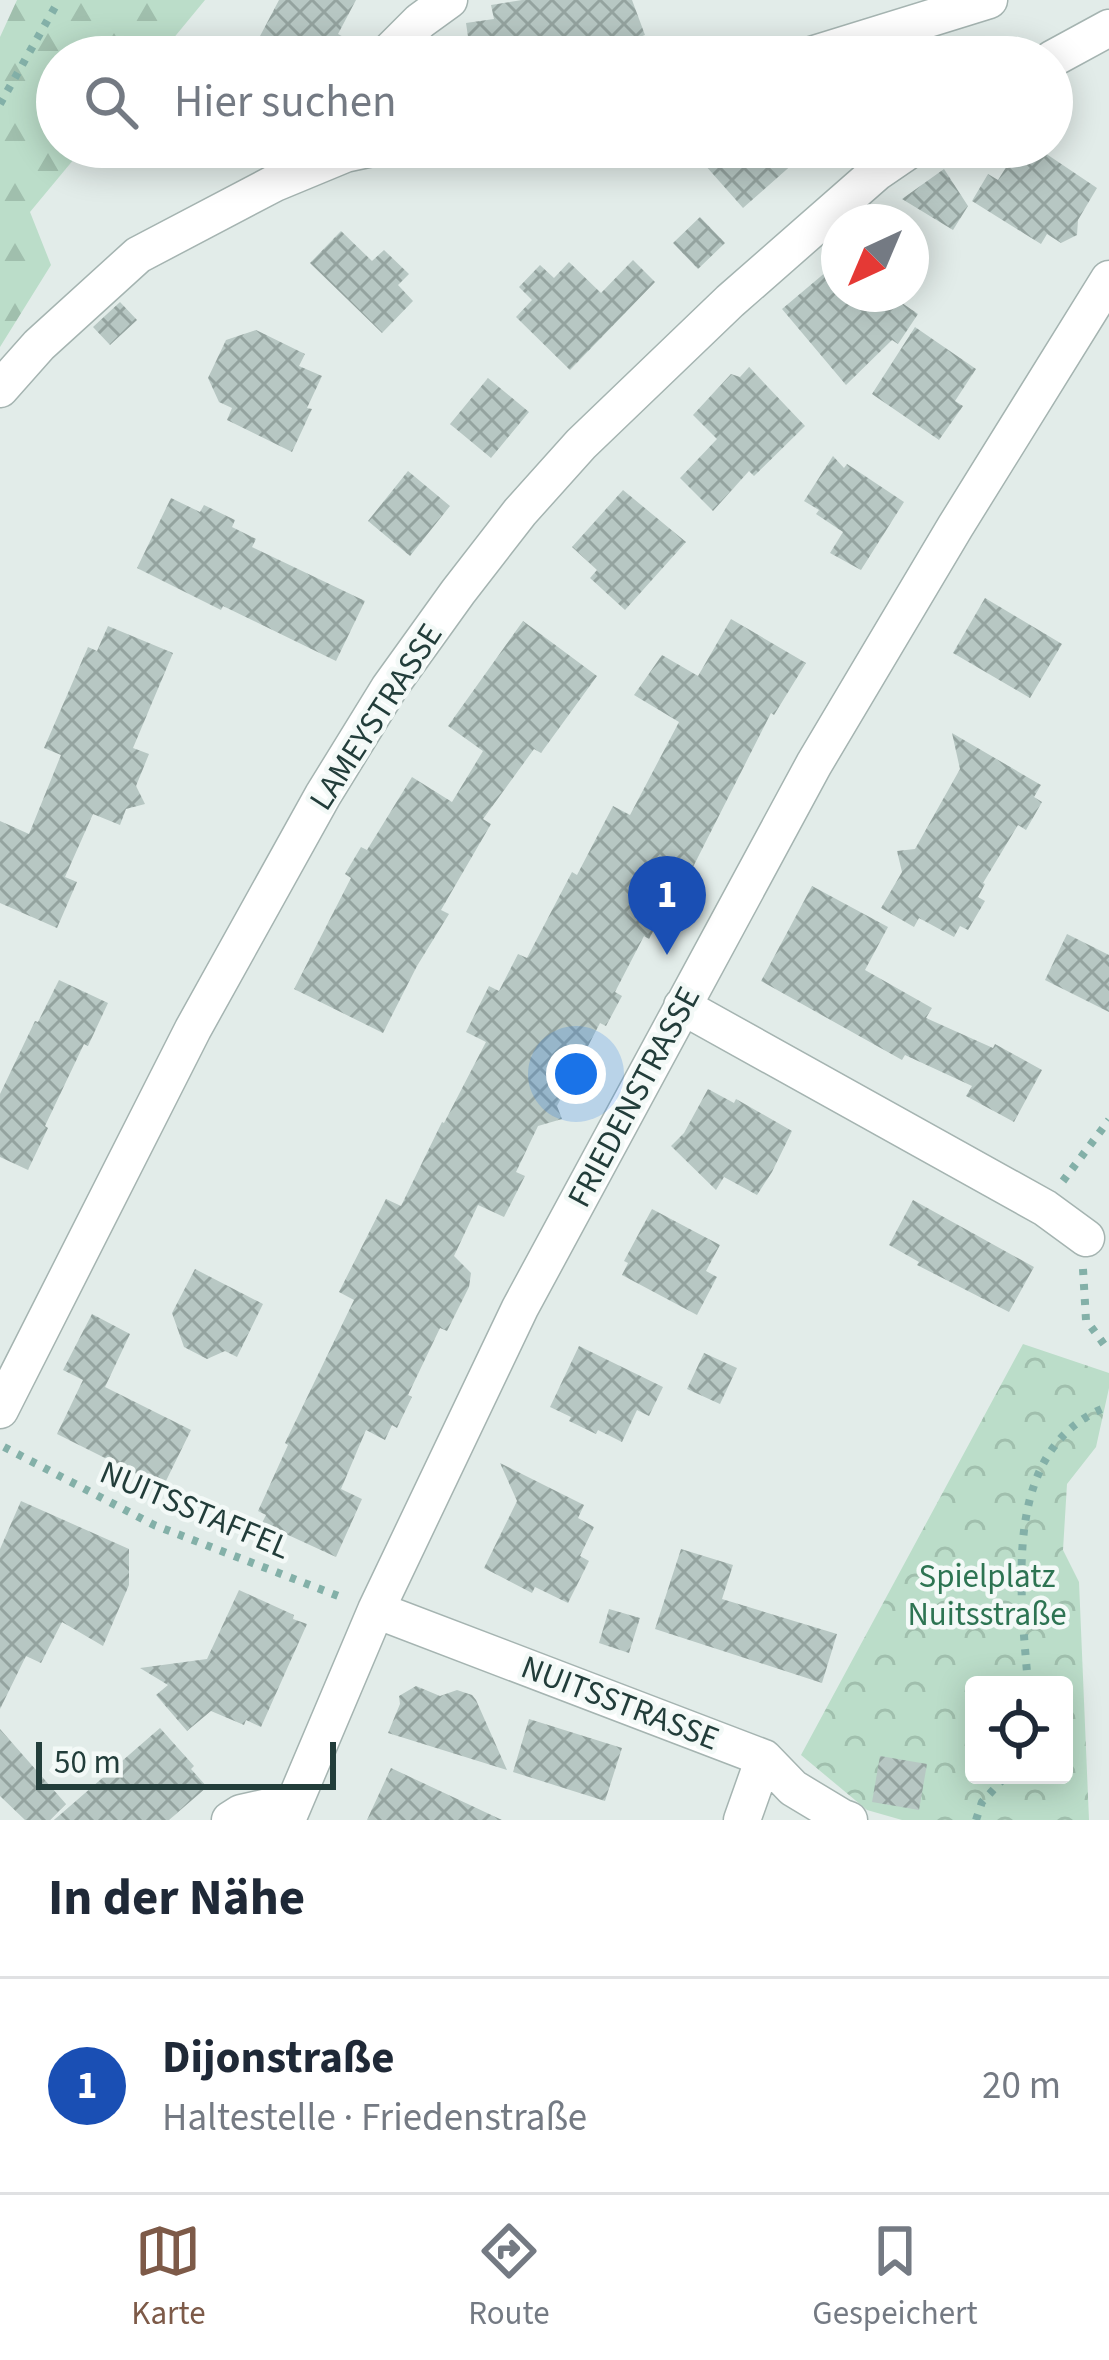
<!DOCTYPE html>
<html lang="de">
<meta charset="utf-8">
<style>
:root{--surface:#fff;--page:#f6f6f7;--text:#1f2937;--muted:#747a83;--line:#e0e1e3;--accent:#7d5a48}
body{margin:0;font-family:"Source Sans 3",sans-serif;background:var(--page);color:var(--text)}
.controls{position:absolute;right:36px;bottom:36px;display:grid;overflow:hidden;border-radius:12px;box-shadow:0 6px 30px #0003}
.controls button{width:108px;height:108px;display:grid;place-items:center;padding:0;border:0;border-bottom:3px solid var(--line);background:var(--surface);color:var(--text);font:60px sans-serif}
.compass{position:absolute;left:821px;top:204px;width:108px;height:108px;border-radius:50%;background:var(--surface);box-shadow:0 6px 30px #0003;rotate:224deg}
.scale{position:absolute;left:36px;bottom:30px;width:300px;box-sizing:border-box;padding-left:12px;border:6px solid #223d3a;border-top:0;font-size:33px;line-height:42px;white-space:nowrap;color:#223d3a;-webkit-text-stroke:9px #f3f9f7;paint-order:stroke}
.you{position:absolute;left:576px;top:1074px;width:42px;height:42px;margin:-30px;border:9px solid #fff;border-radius:50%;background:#1a73e8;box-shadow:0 0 0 18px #1a73e833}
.badge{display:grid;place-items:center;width:78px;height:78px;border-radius:50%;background:var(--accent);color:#fff;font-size:39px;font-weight:700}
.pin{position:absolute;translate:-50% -99px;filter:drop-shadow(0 3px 6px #0008)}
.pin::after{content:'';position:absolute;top:63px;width:42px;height:36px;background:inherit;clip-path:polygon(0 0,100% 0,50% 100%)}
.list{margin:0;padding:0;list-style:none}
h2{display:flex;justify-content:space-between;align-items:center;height:156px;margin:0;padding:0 48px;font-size:51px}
h2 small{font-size:39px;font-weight:400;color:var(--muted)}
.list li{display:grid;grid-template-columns:78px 1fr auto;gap:36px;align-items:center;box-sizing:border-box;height:216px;padding:0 48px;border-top:3px solid var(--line)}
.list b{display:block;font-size:45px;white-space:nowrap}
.list p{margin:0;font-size:39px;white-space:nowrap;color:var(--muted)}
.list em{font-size:39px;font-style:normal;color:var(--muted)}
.icon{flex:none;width:66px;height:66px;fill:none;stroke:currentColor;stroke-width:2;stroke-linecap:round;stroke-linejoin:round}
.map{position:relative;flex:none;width:1109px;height:1820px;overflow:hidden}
.search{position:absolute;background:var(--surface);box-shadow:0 6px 30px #0003;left:36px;right:36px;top:36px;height:132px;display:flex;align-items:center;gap:30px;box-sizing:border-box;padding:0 42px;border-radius:66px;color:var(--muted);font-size:45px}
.sheet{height:372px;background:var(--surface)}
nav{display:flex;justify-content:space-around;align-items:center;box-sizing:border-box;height:168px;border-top:3px solid var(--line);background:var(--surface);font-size:33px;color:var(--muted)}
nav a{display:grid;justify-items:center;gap:6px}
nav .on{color:var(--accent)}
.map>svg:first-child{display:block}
</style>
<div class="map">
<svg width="1109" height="1820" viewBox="0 0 1109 1820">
<defs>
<pattern id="forest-firs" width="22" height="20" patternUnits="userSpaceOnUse" patternTransform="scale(3)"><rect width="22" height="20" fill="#bbddc9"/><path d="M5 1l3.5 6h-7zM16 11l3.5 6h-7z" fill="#a0bfad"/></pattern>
<pattern id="park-crowns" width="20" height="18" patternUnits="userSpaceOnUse" patternTransform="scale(3)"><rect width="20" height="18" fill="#bbddc9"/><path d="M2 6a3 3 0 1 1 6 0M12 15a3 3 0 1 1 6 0" fill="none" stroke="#a0bfad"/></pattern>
<pattern id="building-cross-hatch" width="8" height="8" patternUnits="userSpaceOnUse" patternTransform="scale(3)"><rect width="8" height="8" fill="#b7c7c3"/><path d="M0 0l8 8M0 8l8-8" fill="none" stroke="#94a39f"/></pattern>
</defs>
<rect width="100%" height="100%" fill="#e2ece9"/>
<path fill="url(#forest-firs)" d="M 17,0 L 205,0 L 158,57 L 57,57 L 57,147 L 84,147 L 30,212 L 51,265 L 0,347 L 0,37 Z"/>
<path fill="url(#park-crowns)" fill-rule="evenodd" d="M 1023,1344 L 1109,1373 L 1109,1388 L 1096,1447 L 1067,1484 L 1063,1550 L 1079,1582 L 1089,1820 L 902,1820 L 867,1810 L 801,1755 ZM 974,1685 L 1064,1685 L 1064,1775 L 974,1775 Z"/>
<path fill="url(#building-cross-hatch)" d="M 279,0 L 356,0 L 338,34 L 364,48 L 362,57 L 249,57 Z
M 522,0 L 632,0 L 645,35 L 587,57 L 471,57 L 466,23 L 494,19 L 491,5 Z
M 689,147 L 812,147 L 743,208 Z
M 1019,147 L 1036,147 L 1097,188 L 1078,220 L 1077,235 L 1061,243 L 1047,234 L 1041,244 L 972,201 L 988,174 L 998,180 Z
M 944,169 L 968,206 L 953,230 L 902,199 Z
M 700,217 L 725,243 L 698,269 L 673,243 Z
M 341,231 L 372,261 L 384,250 L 409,274 L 398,285 L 413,301 L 382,333 L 310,263 Z
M 633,260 L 655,282 L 570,370 L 516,317 L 532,300 L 519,287 L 540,265 L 554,278 L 569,262 L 601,293 Z
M 839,261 L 839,294 L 889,294 L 918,314 L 898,344 L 892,340 L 846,385 L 782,309 Z
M 120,302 L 137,320 L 110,345 L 93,327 Z
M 915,327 L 976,369 L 955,401 L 963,406 L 939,440 L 872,394 Z
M 256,330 L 305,354 L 299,366 L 322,376 L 307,408 L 312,409 L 292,452 L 227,420 L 232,408 L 219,402 L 208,378 L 226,340 Z
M 749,367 L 805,426 L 754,476 L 749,471 L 713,511 L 680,478 L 717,439 L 693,415 L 731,374 L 740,377 Z
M 488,378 L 529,412 L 491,458 L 450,424 Z
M 833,456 L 844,468 L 847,464 L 904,502 L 861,570 L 830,553 L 843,532 L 816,514 L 819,510 L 804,501 Z
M 408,471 L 450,506 L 410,556 L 368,521 Z
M 623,490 L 686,542 L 625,610 L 590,578 L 597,570 L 572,547 Z
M 171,498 L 200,512 L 204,505 L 235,520 L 232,527 L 256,539 L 252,547 L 365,601 L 336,661 L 223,606 L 221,610 L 137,568 Z
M 985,598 L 1062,644 L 1030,698 L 953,653 Z
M 731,619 L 806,663 L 774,715 L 771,713 L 693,867 L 689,864 L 649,939 L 644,936 L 615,992 L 622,996 L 606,1026 L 600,1023 L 557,1106 L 562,1119 L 538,1126 L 516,1172 L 525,1176 L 504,1217 L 478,1205 L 454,1256 L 471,1273 L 469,1287 L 447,1331 L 440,1328 L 408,1395 L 412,1397 L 397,1428 L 392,1425 L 385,1440 L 366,1430 L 341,1489 L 362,1499 L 336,1557 L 262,1523 L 266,1515 L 258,1511 L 288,1445 L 285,1443 L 354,1300 L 339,1292 L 386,1199 L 401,1206 L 442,1122 L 444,1123 L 486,1042 L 466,1032 L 489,986 L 499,991 L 518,954 L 527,958 L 572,872 L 577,875 L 613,806 L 630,815 L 679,722 L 634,695 L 662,655 L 698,676 Z
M 523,621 L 597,676 L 541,753 L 534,749 L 483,819 L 491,824 L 441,910 L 449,914 L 417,966 L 383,1033 L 294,989 L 351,878 L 345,874 L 361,847 L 367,850 L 412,777 L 452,802 L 483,751 L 448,726 Z
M 108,626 L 173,653 L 133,748 L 149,754 L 136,786 L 145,804 L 126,809 L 120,825 L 93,814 L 65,877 L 77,882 L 57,928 L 0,903 L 0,821 L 29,834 L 61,755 L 44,748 L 88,647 L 97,651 Z
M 952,733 L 1041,785 L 1034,797 L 1042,802 L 1026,830 L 1018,825 L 983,883 L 985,884 L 978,897 L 985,901 L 968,930 L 960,926 L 954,937 L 919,918 L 914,927 L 881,908 L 902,872 L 897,851 L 915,849 L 960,769 Z
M 812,886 L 888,927 L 865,970 L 932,1008 L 926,1018 L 993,1048 L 995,1044 L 1042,1070 L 1014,1122 L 966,1096 L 972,1086 L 905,1055 L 902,1060 L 761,981 Z
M 1067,934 L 1109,955 L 1109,1012 L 1045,980 Z
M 59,980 L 108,1003 L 88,1046 L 84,1044 L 45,1126 L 48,1128 L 28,1170 L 0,1157 L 0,1094 L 35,1021 L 38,1022 Z
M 708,1089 L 734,1103 L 736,1099 L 792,1131 L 772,1172 L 757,1195 L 724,1177 L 716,1190 L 671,1146 L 684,1133 Z
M 913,1200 L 1034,1267 L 1009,1312 L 917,1265 L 919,1262 L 889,1245 Z
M 652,1209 L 720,1245 L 706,1271 L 717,1277 L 697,1315 L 622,1275 L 628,1263 L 624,1261 Z
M 195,1269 L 263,1304 L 237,1357 L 225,1351 L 207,1359 L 184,1347 L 172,1313 Z
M 92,1314 L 130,1334 L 105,1387 L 191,1430 L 163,1487 L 57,1434 L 83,1380 L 63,1370 Z
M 579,1346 L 663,1387 L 649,1416 L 637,1410 L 622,1442 L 598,1430 L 596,1434 L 569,1421 L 571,1417 L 550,1407 Z
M 704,1353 L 737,1368 L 720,1404 L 687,1389 Z
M 500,1463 L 584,1505 L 578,1518 L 594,1527 L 580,1556 L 589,1561 L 568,1603 L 535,1587 L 532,1593 L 484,1568 L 517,1501 Z
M 21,1501 L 129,1549 L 129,1585 L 103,1646 L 62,1622 L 41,1663 L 26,1656 L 0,1709 L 0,1549 Z
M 681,1549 L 733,1565 L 722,1599 L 837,1634 L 822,1683 L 655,1629 Z
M 239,1590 L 294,1615 L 293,1619 L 307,1624 L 261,1727 L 246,1720 L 244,1725 L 211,1711 L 187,1731 L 156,1695 L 168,1685 L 140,1668 L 207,1659 Z
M 609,1609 L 640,1618 L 629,1653 L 599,1643 Z
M 416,1686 L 440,1696 L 457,1690 L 472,1695 L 476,1700 L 507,1770 L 388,1733 L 400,1704 L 399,1696 Z
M 529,1719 L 622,1748 L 605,1801 L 513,1772 Z
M 160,1728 L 194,1766 L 191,1769 L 207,1787 L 169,1820 L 54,1820 Z
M 0,1729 L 66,1804 L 50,1820 L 25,1820 L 0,1796 Z
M 880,1756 L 927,1764 L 919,1810 L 872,1802 Z
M 391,1768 L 502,1820 L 367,1820 Z"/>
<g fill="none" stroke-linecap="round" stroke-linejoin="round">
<g stroke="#a5b4b1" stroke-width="39">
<path id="minor" d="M 384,57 L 420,21 L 449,0
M 805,57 L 989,0
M 1052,59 L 1109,28
M 0,389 L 39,345 L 138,255 L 275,183 L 345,154 L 378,147
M 682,1006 L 1045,1208 L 1086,1238
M 0,1410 L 193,1029 L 323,795 L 389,688 L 458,592 L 520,512 L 581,444 L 730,301 L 876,173 L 914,147
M 376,1610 L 764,1758 L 793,1788 L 841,1817 L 849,1820
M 230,1820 L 241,1813 L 295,1801
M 287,1820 L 376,1610 L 520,1308 L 814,764 L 955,527 L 1109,279
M 742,1820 L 764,1758"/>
</g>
<path stroke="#83b0a8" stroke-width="8" stroke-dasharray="6 9" stroke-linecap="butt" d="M 0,104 L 59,0
M 1063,1181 L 1109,1120
M 1083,1269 L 1086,1320 L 1109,1351
M 4,1447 L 154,1525 L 346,1599
M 1028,1685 C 1021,1592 999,1447 1109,1406
M 976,1820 L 982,1802 L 1007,1775"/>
<use href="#minor" stroke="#fff" stroke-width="36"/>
</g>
<g text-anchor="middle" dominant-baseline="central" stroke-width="9" stroke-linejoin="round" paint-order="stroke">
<g font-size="33" fill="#223d3a" stroke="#f3f9f7">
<text transform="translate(376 717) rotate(-57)">LAMEYSTRASSE</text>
<text transform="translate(634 1097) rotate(-62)">FRIEDENSTRASSE</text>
<text transform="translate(195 1510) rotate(23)">NUITSSTAFFEL</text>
<text transform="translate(620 1703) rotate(21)">NUITSSTRASSE</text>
</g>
<g font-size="33" fill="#2d7452" stroke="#f3f9f7">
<text x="987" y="1576">Spielplatz<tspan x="987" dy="38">Nuitsstraße</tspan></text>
</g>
</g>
</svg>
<div class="controls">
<button><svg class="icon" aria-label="locate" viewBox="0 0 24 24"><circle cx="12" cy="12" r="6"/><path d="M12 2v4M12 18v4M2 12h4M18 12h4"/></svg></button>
</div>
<svg class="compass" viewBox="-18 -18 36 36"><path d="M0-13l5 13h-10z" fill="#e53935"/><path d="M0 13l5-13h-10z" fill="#747a83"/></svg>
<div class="scale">50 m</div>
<div class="you"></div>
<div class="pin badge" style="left:667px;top:955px;background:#1a4fb4">1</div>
<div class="search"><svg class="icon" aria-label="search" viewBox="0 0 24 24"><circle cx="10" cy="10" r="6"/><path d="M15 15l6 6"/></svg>Hier suchen</div>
</div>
<section class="sheet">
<h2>In der Nähe<small></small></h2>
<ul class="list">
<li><span class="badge" style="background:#1a4fb4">1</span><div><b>Dijonstraße</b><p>Haltestelle · Friedenstraße</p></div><em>20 m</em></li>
</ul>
</section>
<nav>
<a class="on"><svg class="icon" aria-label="map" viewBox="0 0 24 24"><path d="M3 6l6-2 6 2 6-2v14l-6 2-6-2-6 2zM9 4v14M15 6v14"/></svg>Karte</a>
<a><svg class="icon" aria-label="directions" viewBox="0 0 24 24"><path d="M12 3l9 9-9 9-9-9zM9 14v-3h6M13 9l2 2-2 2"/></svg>Route</a>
<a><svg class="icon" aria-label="saved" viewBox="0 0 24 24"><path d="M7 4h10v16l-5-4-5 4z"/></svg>Gespeichert</a>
</nav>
